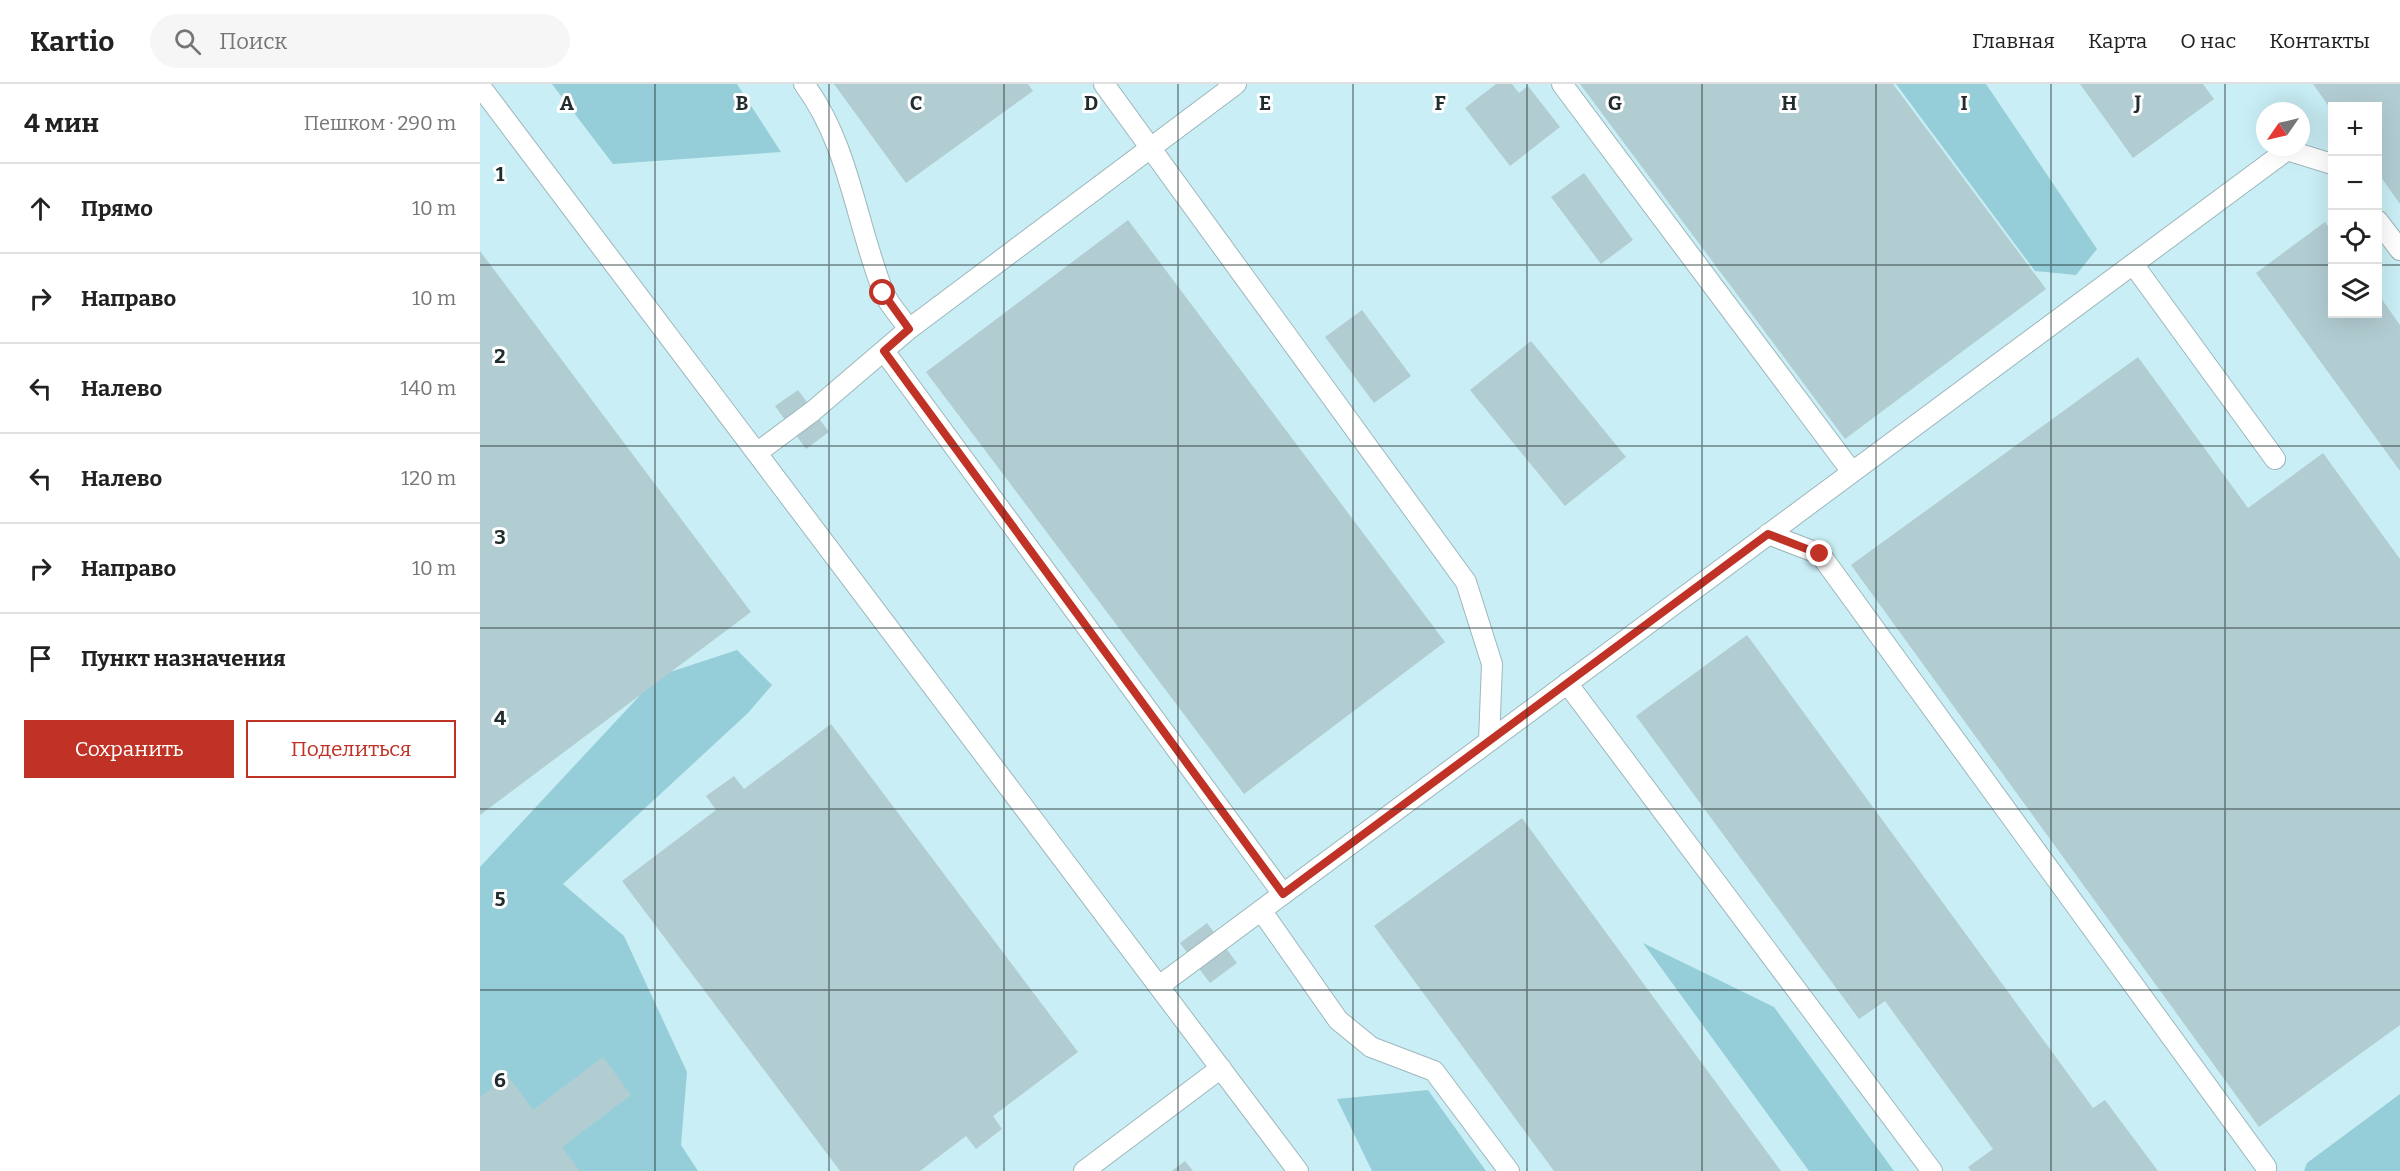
<!DOCTYPE html>
<html lang="ru">
<meta charset="utf-8">
<style>
:root{--surface:#fff;--page:#f6f6f6;--text:#222;--muted:#767676;--line:#e0e0e0;--accent:#bf3225}
body{margin:0;font-family:Bitter,serif;background:var(--page);color:var(--text)}
.controls{position:absolute;right:18px;top:18px;display:grid;overflow:hidden;border-radius:0px;box-shadow:0 6px 24px #0002}
.controls button{width:54px;height:54px;display:grid;place-items:center;padding:0;border:0;border-bottom:2px solid var(--line);background:var(--surface);color:var(--text);font:30px sans-serif}
.compass{position:absolute;left:1776px;top:18px;width:54px;height:54px;border-radius:50%;background:var(--surface);box-shadow:0 6px 24px #0002;rotate:236deg}
.stop{position:absolute;width:18px;height:18px;margin:-14px;border:4px solid #bf3225;border-radius:50%;background:#fff}
.stop.end{background:#bf3225;border-color:#fff;box-shadow:0 2px 6px #0008}
.list{margin:0;padding:0;list-style:none}
h2{display:flex;justify-content:space-between;align-items:center;height:78px;margin:0;padding:0 24px;font-size:26px}
h2 small{font-size:20px;font-weight:400;color:var(--muted)}
.list li{display:grid;grid-template-columns:39px 1fr auto;gap:18px;align-items:center;box-sizing:border-box;height:90px;padding:0 24px;border-top:2px solid var(--line)}
.list b{display:block;font-size:22px;white-space:nowrap}
.list em{font-size:20px;font-style:normal;color:var(--muted)}
.actions{display:flex;gap:12px;padding:18px 24px}
.actions a{flex:1;padding:14px 0;border:2px solid var(--accent);border-radius:0px;text-align:center;font-size:21px;color:var(--accent)}
.actions .main{background:var(--accent);color:#fff}
.icon{flex:none;width:33px;height:33px;fill:none;stroke:currentColor;stroke-width:2;stroke-linecap:round;stroke-linejoin:round}
.map{position:relative;flex:none;width:1920px;height:1087px;overflow:hidden}
header{display:flex;align-items:center;gap:36px;box-sizing:border-box;height:84px;padding:0 30px;background:var(--surface);border-bottom:2px solid var(--line)}
header strong{font-size:28px}
nav{display:flex;gap:33px;margin-inline-start:auto;font-size:21px}
.search{width:420px;height:54px;background:var(--page);display:flex;align-items:center;gap:15px;box-sizing:border-box;padding:0 21px;border-radius:33px;color:var(--muted);font-size:22px}
main{display:flex}
aside{flex:1;background:var(--surface)}
.map>svg:first-child{display:block}
</style>
<header>
<strong>Kartio</strong>
<div class="search"><svg class="icon" aria-label="search" viewBox="0 0 24 24"><circle cx="10" cy="10" r="6"/><path d="M15 15l6 6"/></svg>Поиск</div>
<nav><a>Главная</a><a>Карта</a><a>О нас</a><a>Контакты</a></nav>
</header>
<main>
<aside>
<h2>4 мин<small>Пешком · 290 m</small></h2>
<ul class="list">
<li><svg class="icon" aria-label="ahead" viewBox="0 0 24 24"><path d="M12 20V5M6 11l6-6 6 6"/></svg><div><b>Прямо</b></div><em>10 m</em></li>
<li><svg class="icon" aria-label="right" viewBox="0 0 24 24"><path d="M7 20v-9h11M14 6l5 5-5 5"/></svg><div><b>Направо</b></div><em>10 m</em></li>
<li><svg class="icon" aria-label="left" viewBox="0 0 24 24"><path d="M17 20v-9H6M10 6l-5 5 5 5"/></svg><div><b>Налево</b></div><em>140 m</em></li>
<li><svg class="icon" aria-label="left" viewBox="0 0 24 24"><path d="M17 20v-9H6M10 6l-5 5 5 5"/></svg><div><b>Налево</b></div><em>120 m</em></li>
<li><svg class="icon" aria-label="right" viewBox="0 0 24 24"><path d="M7 20v-9h11M14 6l5 5-5 5"/></svg><div><b>Направо</b></div><em>10 m</em></li>
<li><svg class="icon" aria-label="arrive" viewBox="0 0 24 24"><path d="M6 21V4h12l-3 4 3 4H6"/></svg><div><b>Пункт назначения</b></div></li>
</ul>
<div class="actions"><a class="main">Сохранить</a><a>Поделиться</a></div>
</aside>
<div class="map">
<svg width="1920" height="1087" viewBox="0 0 1920 1087">
<rect width="100%" height="100%" fill="#defaff"/>
<path fill="#c9eef5" fill-rule="evenodd" d="M 0,0 L 1920,0 L 1920,1087 L 0,1087 ZM 1852,22 L 1898,22 L 1898,230 L 1852,230 ZM 1785,27 L 1821,27 L 1821,63 L 1785,63 Z"/>
<path fill="#95ced8" d="M 72,0 L 257,0 L 301,68 L 133,80 Z
M 1416,0 L 1506,0 L 1617,165 L 1596,191 L 1555,187 Z
M 257,566 L 292,601 L 268,629 L 83,800 L 144,852 L 207,988 L 201,1061 L 218,1087 L 0,1087 L 0,783 L 178,592 Z
M 1163,859 L 1294,923 L 1414,1087 L 1329,1087 Z
M 948,1006 L 1006,1087 L 892,1087 L 857,1015 Z
M 1920,1010 L 1920,1087 L 1824,1087 L 1827,1079 Z"/>
<path fill="#b2cdd2" d="M 354,0 L 548,0 L 553,7 L 426,99 Z
M 1016,0 L 1032,0 L 1039,9 L 1048,2 L 1080,43 L 1030,82 L 985,24 Z
M 1100,0 L 1413,0 L 1566,205 L 1365,355 Z
M 1600,0 L 1723,0 L 1734,15 L 1653,74 Z
M 1833,0 L 1920,0 L 1920,120 L 1898,89 L 1898,22 L 1852,22 L 1852,27 Z
M 1104,89 L 1153,156 L 1121,180 L 1071,113 Z
M 648,136 L 965,558 L 764,710 L 446,288 Z
M 1845,138 L 1852,148 L 1852,230 L 1898,230 L 1898,210 L 1920,241 L 1920,387 L 1776,189 Z
M 0,167 L 271,528 L 0,731 Z
M 882,226 L 931,292 L 894,319 L 845,253 Z
M 1051,257 L 1146,373 L 1085,422 L 990,306 Z
M 1658,273 L 1768,424 L 1843,369 L 1920,475 L 1920,941 L 1779,1043 L 1371,481 Z
M 318,306 L 349,348 L 326,365 L 295,322 Z
M 1267,551 L 1613,1024 L 1625,1016 L 1678,1087 L 1491,1087 L 1488,1083 L 1513,1065 L 1405,917 L 1379,935 L 1156,632 Z
M 351,640 L 598,968 L 513,1032 L 522,1045 L 496,1065 L 486,1052 L 440,1087 L 360,1087 L 142,797 L 236,726 L 226,712 L 254,692 L 264,705 Z
M 1042,734 L 1301,1087 L 1074,1087 L 894,842 Z
M 727,839 L 757,879 L 730,899 L 700,859 Z
M 123,973 L 151,1011 L 82,1063 L 100,1087 L 0,1087 L 0,1013 L 28,992 L 53,1026 Z
M 705,1077 L 713,1087 L 692,1087 Z"/>
<g fill="none" stroke-linecap="round" stroke-linejoin="round">
<g stroke="#9db7bc" stroke-width="22">
<path id="lane" d="M 324,0 C 369,60 376,139 403,207 C 408,220 421,233 429,245
M 624,0 L 986,498 L 1012,580 L 1009,657
M 1082,0 L 1372,388
M 0,2 L 818,1087
M 1898,137 L 1920,166
M 1653,180 L 1795,375
M 404,267 L 803,810
M 278,368 L 333,327 L 429,245 L 756,0
M 1288,450 L 1340,470 L 1786,1083 L 1786,1087
M 1087,599 L 1452,1087
M 781,826 L 858,936 L 891,963 L 954,987 L 1029,1087
M 679,902 L 1807,66 L 1852,80
M 604,1087 L 741,984"/>
</g>
<use href="#lane" stroke="#fff" stroke-width="20"/>
</g>
<g fill="none" stroke-linecap="round" stroke-linejoin="round">
<path stroke="#bf3225" stroke-width="8" d="M 403,209 L 429,245 L 404,267 L 803,810 L 1288,450 L 1340,470"/>
</g>
<path fill="none" stroke="#212c2e" stroke-width="1.5" stroke-opacity="0.55" d="M 175,0 L 175,1087M 349,0 L 349,1087M 524,0 L 524,1087M 698,0 L 698,1087M 873,0 L 873,1087M 1047,0 L 1047,1087M 1222,0 L 1222,1087M 1396,0 L 1396,1087M 1571,0 L 1571,1087M 1745,0 L 1745,1087M 0,181 L 1852,181M 1898,181 L 1920,181M 0,362 L 1920,362M 0,544 L 1920,544M 0,725 L 1920,725M 0,906 L 1920,906"/>
<g font-size="20" text-anchor="middle" font-weight="bold" fill="#212c2e" stroke="#fff" stroke-width="6" stroke-linejoin="round" paint-order="stroke">
<text x="87" y="26">A</text>
<text x="262" y="26">B</text>
<text x="436" y="26">C</text>
<text x="611" y="26">D</text>
<text x="785" y="26">E</text>
<text x="960" y="26">F</text>
<text x="1135" y="26">G</text>
<text x="1309" y="26">H</text>
<text x="1484" y="26">I</text>
<text x="1658" y="26">J</text>
<text x="20" y="97">1</text>
<text x="20" y="279">2</text>
<text x="20" y="460">3</text>
<text x="20" y="641">4</text>
<text x="20" y="822">5</text>
<text x="20" y="1003">6</text>
</g>
</svg>
<div class="controls">
<button>+</button>
<button>−</button>
<button><svg class="icon" aria-label="locate" viewBox="0 0 24 24"><circle cx="12" cy="12" r="6"/><path d="M12 2v4M12 18v4M2 12h4M18 12h4"/></svg></button>
<button><svg class="icon" aria-label="layers" viewBox="0 0 24 24"><path d="M12 4l9 5-9 5-9-5zM3 14l9 5 9-5"/></svg></button>
</div>
<svg class="compass" viewBox="-18 -18 36 36"><path d="M0-13l5 13h-10z" fill="#e53935"/><path d="M0 13l5-13h-10z" fill="#767676"/></svg>
<div class="stop" style="left:403px;top:209px"></div>
<div class="stop end" style="left:1340px;top:470px"></div>
</div>
</main>
